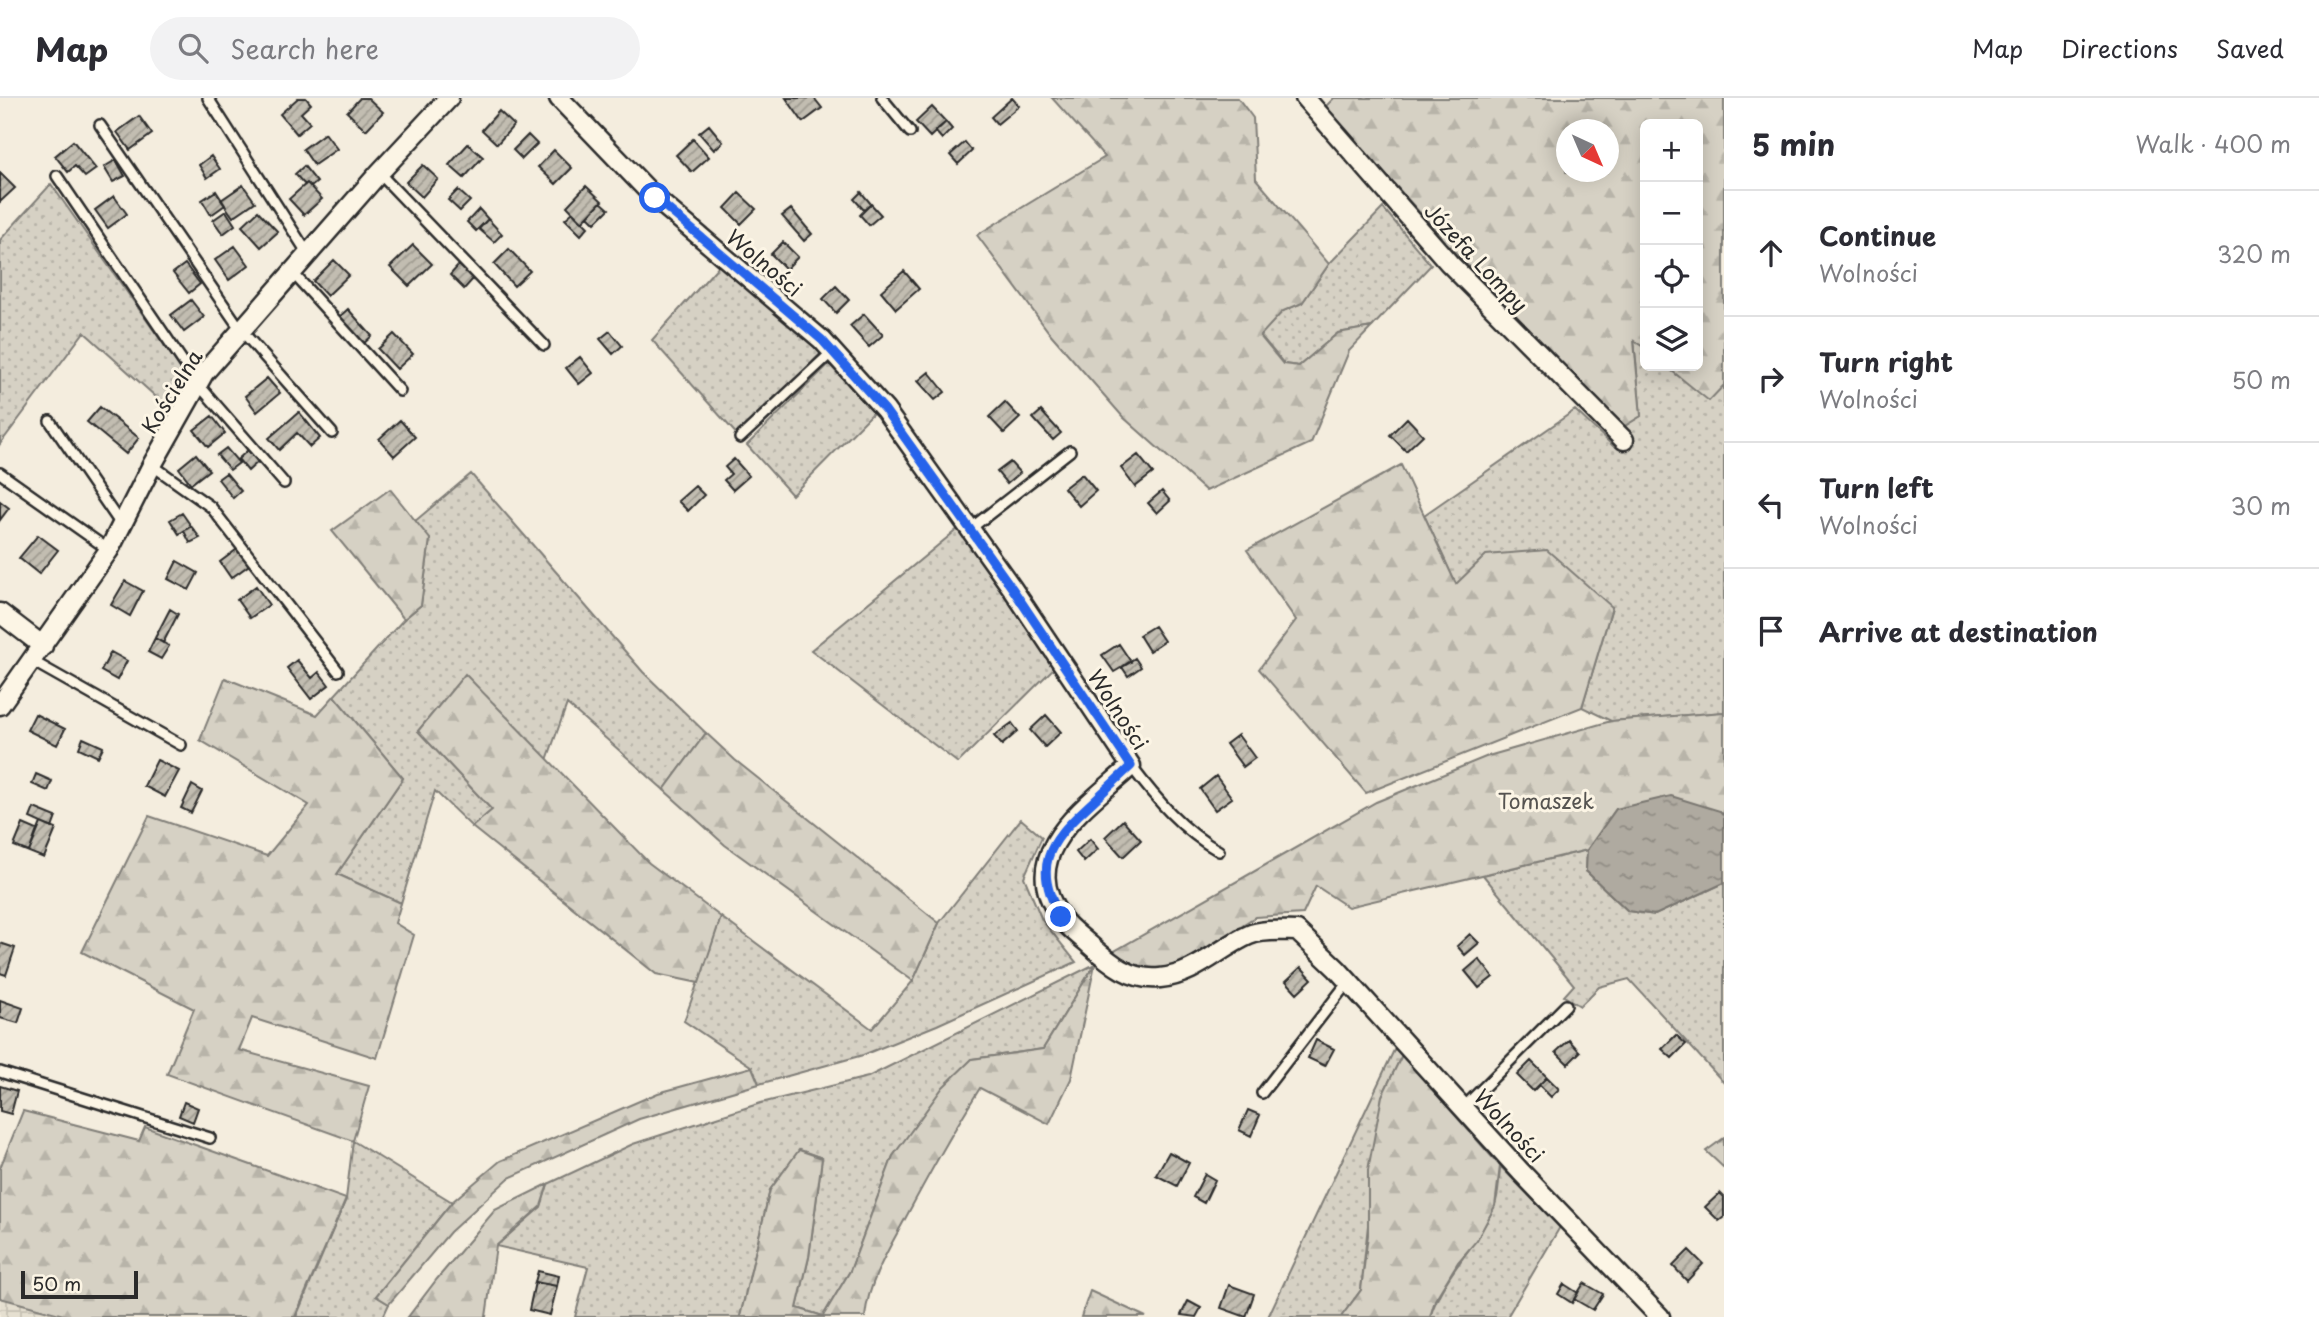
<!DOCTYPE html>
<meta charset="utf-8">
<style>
:root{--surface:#fff;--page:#f2f2f3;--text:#2b2b33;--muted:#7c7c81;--line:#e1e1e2}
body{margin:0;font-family:"Playpen Sans",sans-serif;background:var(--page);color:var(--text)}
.controls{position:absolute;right:21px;top:21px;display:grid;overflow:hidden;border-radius:10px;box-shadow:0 4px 18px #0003}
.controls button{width:63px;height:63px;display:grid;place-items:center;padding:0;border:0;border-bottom:2px solid var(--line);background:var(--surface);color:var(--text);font:35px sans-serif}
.compass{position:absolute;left:1556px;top:21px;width:63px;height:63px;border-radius:50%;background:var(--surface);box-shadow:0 4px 18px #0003;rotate:136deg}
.scale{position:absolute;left:21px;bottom:18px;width:117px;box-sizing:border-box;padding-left:7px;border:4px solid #2b2b2b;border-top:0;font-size:19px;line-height:24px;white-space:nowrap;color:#2b2b2b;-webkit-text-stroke:5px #fcf5e5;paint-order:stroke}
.stop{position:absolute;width:21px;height:21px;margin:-16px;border:5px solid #2563eb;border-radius:50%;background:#fff}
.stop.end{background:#2563eb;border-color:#fff;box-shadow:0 2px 7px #0008}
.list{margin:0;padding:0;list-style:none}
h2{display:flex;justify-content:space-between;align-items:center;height:91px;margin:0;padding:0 28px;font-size:30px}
h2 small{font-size:23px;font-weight:400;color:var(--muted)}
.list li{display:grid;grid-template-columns:46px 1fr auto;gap:21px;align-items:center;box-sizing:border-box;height:126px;padding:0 28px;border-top:2px solid var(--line)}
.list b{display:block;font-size:26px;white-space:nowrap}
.list p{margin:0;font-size:23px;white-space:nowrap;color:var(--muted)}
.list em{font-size:23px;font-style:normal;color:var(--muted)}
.icon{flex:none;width:38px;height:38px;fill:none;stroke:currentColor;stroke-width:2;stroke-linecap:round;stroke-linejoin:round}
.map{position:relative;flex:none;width:1724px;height:1219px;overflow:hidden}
header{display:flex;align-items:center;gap:42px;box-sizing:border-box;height:98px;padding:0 35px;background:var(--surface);border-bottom:2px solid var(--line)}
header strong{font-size:33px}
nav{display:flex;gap:38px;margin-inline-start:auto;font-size:24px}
.search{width:490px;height:63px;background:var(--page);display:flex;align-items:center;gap:18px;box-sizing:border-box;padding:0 24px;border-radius:38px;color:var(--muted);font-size:26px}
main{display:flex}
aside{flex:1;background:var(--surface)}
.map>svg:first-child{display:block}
</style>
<header>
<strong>Map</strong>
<div class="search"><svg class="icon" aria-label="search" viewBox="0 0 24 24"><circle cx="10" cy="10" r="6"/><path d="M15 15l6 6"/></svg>Search here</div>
<nav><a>Map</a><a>Directions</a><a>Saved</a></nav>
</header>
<main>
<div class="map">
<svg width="1724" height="1219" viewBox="0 0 1724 1219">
<defs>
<pattern id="industrial-grid" width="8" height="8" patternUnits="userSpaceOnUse" patternTransform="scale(1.75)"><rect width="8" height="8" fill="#e5dfd0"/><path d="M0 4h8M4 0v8" fill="none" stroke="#c5c0b3"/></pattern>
<pattern id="grass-dots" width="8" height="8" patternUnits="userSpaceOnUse" patternTransform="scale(1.75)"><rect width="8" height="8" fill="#d6d1c4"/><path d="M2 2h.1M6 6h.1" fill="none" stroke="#b8b4a9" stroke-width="1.8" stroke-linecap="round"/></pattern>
<pattern id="forest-firs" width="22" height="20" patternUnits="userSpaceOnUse" patternTransform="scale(1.75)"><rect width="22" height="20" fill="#d6d1c4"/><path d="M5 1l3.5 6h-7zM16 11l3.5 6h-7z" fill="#b8b4a9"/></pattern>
<pattern id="water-ripples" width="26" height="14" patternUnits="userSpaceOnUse" patternTransform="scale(1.75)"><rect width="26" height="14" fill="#afaaa0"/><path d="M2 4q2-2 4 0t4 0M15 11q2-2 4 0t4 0" fill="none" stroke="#8f8b83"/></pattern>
<pattern id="building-hatch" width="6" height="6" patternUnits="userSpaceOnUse" patternTransform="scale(1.75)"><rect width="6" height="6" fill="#c2bdb1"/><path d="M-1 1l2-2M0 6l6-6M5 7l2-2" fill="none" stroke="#9e9a90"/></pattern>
</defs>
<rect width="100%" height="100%" fill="#f4edde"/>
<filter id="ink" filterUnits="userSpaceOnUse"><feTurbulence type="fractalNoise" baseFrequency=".0143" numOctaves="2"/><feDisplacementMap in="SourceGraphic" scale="14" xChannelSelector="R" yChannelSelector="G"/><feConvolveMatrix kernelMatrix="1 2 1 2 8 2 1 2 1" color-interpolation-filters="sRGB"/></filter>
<g filter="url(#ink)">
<path fill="url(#industrial-grid)" d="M 0,1200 L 71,1219 L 0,1219 Z"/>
<path fill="url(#grass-dots)" stroke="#807e78" stroke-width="2" d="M 51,86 L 188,281 L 165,307 L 84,234 L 0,346 L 0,142 Z
M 1383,110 L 1431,167 L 1372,229 L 1338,235 L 1299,268 L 1284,266 L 1260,237 L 1283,213 L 1302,205 L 1329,166 Z
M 722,164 L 822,254 L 740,340 L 652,242 Z
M 1634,241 L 1645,250 L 1645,268 L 1666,268 L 1709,302 L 1724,287 L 1724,614 L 1611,623 L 1582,609 L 1612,509 L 1456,487 L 1424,417 L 1575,312 L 1613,348 L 1634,345 L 1623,329 L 1641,318 Z
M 829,266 L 874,314 L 792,397 L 747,347 Z
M 471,376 L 643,574 L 706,635 L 664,692 L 567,606 L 547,662 L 465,577 L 418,633 L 492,712 L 472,729 L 435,693 L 401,805 L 337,776 L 403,680 L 334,598 L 404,521 L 421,507 L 430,441 L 414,424 Z
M 959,430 L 1055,569 L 958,665 L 811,552 Z
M 1021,721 L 1042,739 L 1024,779 L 1042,822 L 1076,864 L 937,927 L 863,957 L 759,986 L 752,969 L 684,923 L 721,819 L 872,931 L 913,883 L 939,825 Z
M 1587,752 L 1586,773 L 1628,813 L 1655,817 L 1724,785 L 1724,985 L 1629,881 L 1599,889 L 1580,908 L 1564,898 L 1574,887 L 1483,777 Z
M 1095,866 L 1043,951 L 972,961 L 893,1058 L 850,1173 L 823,1218 L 797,1210 L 809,1159 L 822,1060 L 800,1052 L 770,1092 L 740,1219 L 575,1219 L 588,1169 L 496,1148 L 541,1109 L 548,1086 L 633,1046 L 761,1005 L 868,979 Z
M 1395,950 L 1402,957 L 1382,998 L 1361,1192 L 1341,1219 L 1268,1219 Z
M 353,1043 L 452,1104 L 376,1198 L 389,1206 L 383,1219 L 296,1219 L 346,1101 Z
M 1500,1068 L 1560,1129 L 1507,1219 L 1430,1219 C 1444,1175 1475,1152 1493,1111 C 1499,1099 1499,1082 1500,1068 Z"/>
<path fill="url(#forest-firs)" stroke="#807e78" stroke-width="2" fill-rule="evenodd" d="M 1052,0 L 1238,0 L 1253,20 L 1256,81 L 1329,166 L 1302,205 L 1283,213 L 1260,238 L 1283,266 L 1299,268 L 1338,235 L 1372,229 L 1349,253 L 1311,345 L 1206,393 L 1123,319 L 1048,233 L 977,137 L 1105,59 Z
M 1334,0 L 1724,0 L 1724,287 L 1709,303 L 1666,268 L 1698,268 L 1698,26 L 1645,26 L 1645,250 L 1634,243 L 1641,318 L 1623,329 L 1465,165 L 1325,9 ZM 1566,32 L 1608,32 L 1608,74 L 1566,74 Z
M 1401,367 L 1456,486 L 1486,457 L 1547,452 L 1612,509 L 1582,609 L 1366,695 L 1259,571 L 1296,522 L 1247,452 Z
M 390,391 L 430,441 L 421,507 L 404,521 L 332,433 Z
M 465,576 L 649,765 L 721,819 L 699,885 L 656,876 L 472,729 L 492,712 L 418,633 Z
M 225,580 L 317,617 L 334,598 L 403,680 L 337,776 L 401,805 L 395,825 L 414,837 L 377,960 L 252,920 L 239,952 L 369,988 L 353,1043 L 167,976 L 194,911 L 82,854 L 149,718 L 267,758 L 309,707 L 200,642 Z
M 1724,614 L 1724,718 L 1720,713 L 1616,711 L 1587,752 L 1348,809 L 1316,788 L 1303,816 L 1255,819 L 1168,874 L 1129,867 L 1113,854 L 1376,704 L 1488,658 L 1611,623 Z
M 706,635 L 735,662 L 939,825 L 913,883 L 725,747 L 664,692 Z
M 1095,866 L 1071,981 L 1049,1026 L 980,990 C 953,1033 929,1076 905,1121 C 889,1150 868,1185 865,1219 L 740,1219 L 770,1092 L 799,1052 L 822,1060 L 809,1159 L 797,1210 L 823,1218 L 850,1173 L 893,1058 L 943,989 L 972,961 L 1043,951 Z
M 1402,957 L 1500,1068 L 1495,1108 L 1477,1142 L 1458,1164 L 1435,1202 L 1430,1219 L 1341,1219 L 1361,1192 L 1368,1137 L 1368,1072 L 1382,998 Z
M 752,969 L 759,986 L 639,1021 L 509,1080 L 450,1134 L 389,1206 L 376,1198 L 452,1104 L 500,1063 L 658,995 Z
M 23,1013 L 139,1043 L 145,1029 L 346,1101 L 295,1219 L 71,1219 L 0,1200 L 0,1070 Z
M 1724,1040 L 1724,1070 L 1706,1053 Z
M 548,1086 L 541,1108 L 496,1148 L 486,1219 L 408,1219 L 437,1181 L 495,1112 Z
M 1090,1193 L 1146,1219 L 1081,1219 Z"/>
<path fill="url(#water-ripples)" stroke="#7a7771" stroke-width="2" d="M 1671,698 L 1720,713 L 1724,718 L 1724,785 L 1655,817 L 1628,813 L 1586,773 L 1587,752 L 1616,711 Z"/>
<path fill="url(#building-hatch)" stroke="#2b2b2b" stroke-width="2" d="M 298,0 L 306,0 L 311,6 L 301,15 L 310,25 L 297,36 L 280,16 Z
M 360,0 L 368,0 L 383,14 L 366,32 L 347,14 Z
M 786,0 L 814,0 L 822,10 L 803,24 Z
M 1012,0 L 1019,8 L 997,26 L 991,19 Z
M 932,9 L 946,24 L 930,39 L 916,24 Z
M 499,13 L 514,27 L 497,46 L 482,32 Z
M 139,18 L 152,36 L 130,52 L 117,34 Z
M 946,24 L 952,31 L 942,41 L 935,33 Z
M 709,27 L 723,44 L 714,52 L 699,35 Z
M 325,35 L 337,51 L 314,67 L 303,51 Z
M 528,37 L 537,46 L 522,61 L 513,52 Z
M 693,41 L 709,59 L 692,74 L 676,57 Z
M 73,43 L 96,71 L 85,79 L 75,68 L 68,74 L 55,58 Z
M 965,44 L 972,53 L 958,66 L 950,57 Z
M 468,46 L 483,59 L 464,80 L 449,67 Z
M 554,52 L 572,70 L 556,86 L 538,69 Z
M 211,58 L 220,71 L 207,80 L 199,67 Z
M 116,62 L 125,78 L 113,84 L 104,69 Z
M 423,67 L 438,81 L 422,99 L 406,84 Z
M 304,68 L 317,84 L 311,89 L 307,85 L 305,87 L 295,76 Z
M 0,75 L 15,90 L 0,104 Z
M 307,85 L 322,101 L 304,117 L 289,101 Z
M 243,87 L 255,104 L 233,119 L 221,102 Z
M 586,88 L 602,103 L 582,124 L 567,108 Z
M 458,92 L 470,103 L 460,113 L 448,102 Z
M 216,93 L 225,107 L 211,117 L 202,102 Z
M 861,94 L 871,106 L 864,112 L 854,101 Z
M 739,95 L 756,111 L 741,126 L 725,110 Z
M 114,98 L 127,116 L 108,130 L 95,112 Z
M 601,104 L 609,111 L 595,125 L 588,118 Z
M 871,106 L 881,117 L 869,127 L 860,117 Z
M 479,111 L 488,121 L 476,133 L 467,124 Z
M 791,111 L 812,136 L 804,143 L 782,118 Z
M 226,113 L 235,127 L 223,136 L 213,122 Z
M 258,113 L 278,134 L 261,149 L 242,128 Z
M 573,114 L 588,129 L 581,137 L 565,121 Z
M 488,121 L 502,136 L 494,144 L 479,131 Z
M 783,144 L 798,159 L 786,171 L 771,156 Z
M 413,147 L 432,166 L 409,188 L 390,169 Z
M 235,148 L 249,167 L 229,182 L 215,162 Z
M 509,151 L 530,173 L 514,188 L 494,166 Z
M 334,162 L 349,177 L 327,198 L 313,183 Z
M 185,166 L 200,186 L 189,195 L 173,175 Z
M 459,167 L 473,181 L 464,191 L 450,177 Z
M 904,173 L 919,191 L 896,211 L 881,193 Z
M 836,188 L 849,202 L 836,215 L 823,201 Z
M 191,202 L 204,219 L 184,234 L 171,217 Z
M 348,211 L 372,238 L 362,247 L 338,220 Z
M 864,216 L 883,237 L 869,249 L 850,228 Z
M 610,233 L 622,248 L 613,256 L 600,241 Z
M 394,236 L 413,256 L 397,271 L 378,251 Z
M 580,259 L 593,275 L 579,286 L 566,270 Z
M 929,274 L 945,294 L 935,302 L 918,283 Z
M 267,280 L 280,295 L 257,314 L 245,298 Z
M 1005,304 L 1020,320 L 1004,335 L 989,319 Z
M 100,309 L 139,340 L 126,356 L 87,324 Z
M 1041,313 L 1061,335 L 1053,342 L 1033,320 Z
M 299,314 L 320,340 L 310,349 L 297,335 L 279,352 L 269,340 Z
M 212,318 L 225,335 L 208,349 L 194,332 Z
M 1407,320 L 1423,337 L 1406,353 L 1390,337 Z
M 400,322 L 415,339 L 394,358 L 379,341 Z
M 226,350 L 239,365 L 230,372 L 217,357 Z
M 249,351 L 259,363 L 248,373 L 238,361 Z
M 196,356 L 209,372 L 191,386 L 179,370 Z
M 1138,357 L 1153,375 L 1135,389 L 1121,370 Z
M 734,361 L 749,378 L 733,392 L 724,382 L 731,376 L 725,369 Z
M 1010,364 L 1020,375 L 1007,386 L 997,374 Z
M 226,375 L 241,393 L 233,400 L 218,381 Z
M 1082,376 L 1096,393 L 1079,408 L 1064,390 Z
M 695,388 L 704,397 L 688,413 L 678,403 Z
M 1162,393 L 1170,403 L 1157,415 L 1148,405 Z
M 0,403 L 9,410 L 0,422 Z
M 182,415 L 191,428 L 179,436 L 170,422 Z
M 191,428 L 200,440 L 190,445 L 184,433 Z
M 38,437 L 58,452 L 39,476 L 19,460 Z
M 240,449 L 252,465 L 231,480 L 220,464 Z
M 177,463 L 198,475 L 189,492 L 168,481 Z
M 125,483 L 143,493 L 130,518 L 111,507 Z
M 256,488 L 269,507 L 250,520 L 237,502 Z
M 170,511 L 178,516 L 163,545 L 155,540 Z
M 1154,528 L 1164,543 L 1149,553 L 1139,537 Z
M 155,540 L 169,548 L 161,561 L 148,554 Z
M 1119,546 L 1131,564 L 1114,574 L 1102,557 Z
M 111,554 L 127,563 L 117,582 L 101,573 Z
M 1135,560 L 1141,569 L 1128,578 L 1122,569 Z
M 297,562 L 312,580 L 319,574 L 329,587 L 311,601 L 287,570 Z
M 35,616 L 65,631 L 57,647 L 27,632 Z
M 1046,617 L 1061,634 L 1045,649 L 1030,632 Z
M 1012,625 L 1018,633 L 1002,647 L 994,638 Z
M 1238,637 L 1255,660 L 1243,669 L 1226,646 Z
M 83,640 L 103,649 L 98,659 L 79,650 Z
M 157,662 L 179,673 L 165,699 L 144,688 Z
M 36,676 L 52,683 L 48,693 L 32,686 Z
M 1216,678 L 1232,700 L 1215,712 L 1200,691 Z
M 192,687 L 202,693 L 191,715 L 181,710 Z
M 34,710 L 56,719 L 52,730 L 30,720 Z
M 1123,722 L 1141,742 L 1123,759 L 1105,739 Z
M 41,725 L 56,731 L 44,760 L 29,754 Z
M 23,726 L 37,732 L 29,754 L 14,748 Z
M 1090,741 L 1098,751 L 1084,764 L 1076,754 Z
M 1470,836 L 1479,845 L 1465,857 L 1457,848 Z
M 0,845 L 15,850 L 6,877 L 0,875 Z
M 1479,861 L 1493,879 L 1479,890 L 1465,873 Z
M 1301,869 L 1312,881 L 1297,895 L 1286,883 Z
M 0,902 L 23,910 L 18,925 L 0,920 Z
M 1676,937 L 1686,946 L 1672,960 L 1662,951 Z
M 1316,942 L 1334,951 L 1325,968 L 1308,960 Z
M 1569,942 L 1580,954 L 1568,966 L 1556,954 Z
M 1531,963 L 1547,979 L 1533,993 L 1517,977 Z
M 1547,979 L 1559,991 L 1551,999 L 1539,987 Z
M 0,988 L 17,993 L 11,1016 L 0,1013 Z
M 184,1004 L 198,1010 L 193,1024 L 179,1018 Z
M 1248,1012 L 1260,1017 L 1251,1038 L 1239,1032 Z
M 1169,1054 L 1189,1065 L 1177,1088 L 1156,1077 Z
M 1205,1076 L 1215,1082 L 1204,1105 L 1193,1099 Z
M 1720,1095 L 1724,1099 L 1724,1119 L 1719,1123 L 1705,1109 Z
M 1689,1152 L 1703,1166 L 1687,1183 L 1673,1168 Z
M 538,1173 L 559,1178 L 557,1188 L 535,1184 Z
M 535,1184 L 557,1188 L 550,1217 L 529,1212 Z
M 1584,1185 L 1603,1196 L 1593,1212 L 1574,1201 Z
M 1564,1186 L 1578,1195 L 1572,1205 L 1558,1196 Z
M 1229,1187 L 1254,1196 L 1246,1219 L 1221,1210 Z
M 1188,1203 L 1201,1210 L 1196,1219 L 1181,1217 Z"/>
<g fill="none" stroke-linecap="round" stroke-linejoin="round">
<g stroke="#2b2b2b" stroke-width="14">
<path id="service" d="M 208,0 L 308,156
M 882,0 L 910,34
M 100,27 L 241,232 L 332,335
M 379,75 L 544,247
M 57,78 L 198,286 L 284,385
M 292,174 L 400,293
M 50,323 L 122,428
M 740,340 L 832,254
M 152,367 L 211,409 L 338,573
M 0,375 L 109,452
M 970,431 L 1070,353
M 32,563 L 181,647
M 1131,668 C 1156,701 1183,733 1219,753
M 0,974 L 210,1040
M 1262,995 L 1348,884
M 1463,1010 L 1566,907"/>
</g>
<g stroke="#2b2b2b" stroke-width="23">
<path id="minor" d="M 559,0 L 655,100 L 822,242 L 885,312 L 1012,490 L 1131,668 C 1089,707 1014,754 1060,818 C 1067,829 1080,838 1090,847 C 1110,865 1131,883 1160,880 C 1195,877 1219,850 1249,837 C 1262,831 1283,833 1297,833 L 1337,871 L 1521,1074 L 1660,1219
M 1305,0 L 1449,165 L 1624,342
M 0,515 L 43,548
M 0,607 L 109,452 L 152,367 L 204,275 L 379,75 L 449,0"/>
</g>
<use href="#service" stroke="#fcf5e5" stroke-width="9"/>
<use href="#minor" stroke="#fcf5e5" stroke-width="18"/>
</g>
</g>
<g fill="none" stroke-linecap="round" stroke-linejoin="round" filter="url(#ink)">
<path stroke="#2563eb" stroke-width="9" d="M 655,100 L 822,242 L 885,312 L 1012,490 L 1131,668 C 1116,682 1101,696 1086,710 C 1048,745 1032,770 1061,819"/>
</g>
<g text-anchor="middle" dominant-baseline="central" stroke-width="6" stroke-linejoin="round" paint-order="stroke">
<g font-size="21" fill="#2b2b2b" stroke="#fcf5e5">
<text transform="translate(1477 159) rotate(47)">Józefa Lompy</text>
<text transform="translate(765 164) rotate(40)">Wolności</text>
<text transform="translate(171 293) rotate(-58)">Kościelna</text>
<text transform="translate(1119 611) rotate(57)">Wolności</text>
<text transform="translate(1510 1027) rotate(47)">Wolności</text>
</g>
<g font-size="21" fill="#565451" stroke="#fcf5e5">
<text x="1546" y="702">Tomaszek</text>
</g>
</g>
</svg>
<div class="controls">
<button>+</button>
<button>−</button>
<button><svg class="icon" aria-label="locate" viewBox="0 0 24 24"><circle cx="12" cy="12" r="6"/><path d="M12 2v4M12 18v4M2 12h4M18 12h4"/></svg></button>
<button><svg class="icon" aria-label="layers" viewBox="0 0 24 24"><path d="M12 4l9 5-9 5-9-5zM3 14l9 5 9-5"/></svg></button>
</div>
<svg class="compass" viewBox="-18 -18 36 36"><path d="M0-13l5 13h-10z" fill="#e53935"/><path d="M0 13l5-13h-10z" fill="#7c7c81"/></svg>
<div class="scale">50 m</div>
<div class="stop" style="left:655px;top:100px"></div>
<div class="stop end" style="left:1061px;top:819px"></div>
</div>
<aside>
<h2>5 min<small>Walk · 400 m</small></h2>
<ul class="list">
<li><svg class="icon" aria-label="ahead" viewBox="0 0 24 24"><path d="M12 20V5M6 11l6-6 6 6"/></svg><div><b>Continue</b><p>Wolności</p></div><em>320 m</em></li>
<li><svg class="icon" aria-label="right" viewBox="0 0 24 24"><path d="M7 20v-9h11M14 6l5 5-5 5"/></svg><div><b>Turn right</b><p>Wolności</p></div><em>50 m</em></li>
<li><svg class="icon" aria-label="left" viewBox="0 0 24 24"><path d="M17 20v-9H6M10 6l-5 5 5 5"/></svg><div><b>Turn left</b><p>Wolności</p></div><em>30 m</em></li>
<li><svg class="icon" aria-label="arrive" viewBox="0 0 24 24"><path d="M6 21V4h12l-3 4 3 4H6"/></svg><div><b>Arrive at destination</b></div></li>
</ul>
</aside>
</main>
